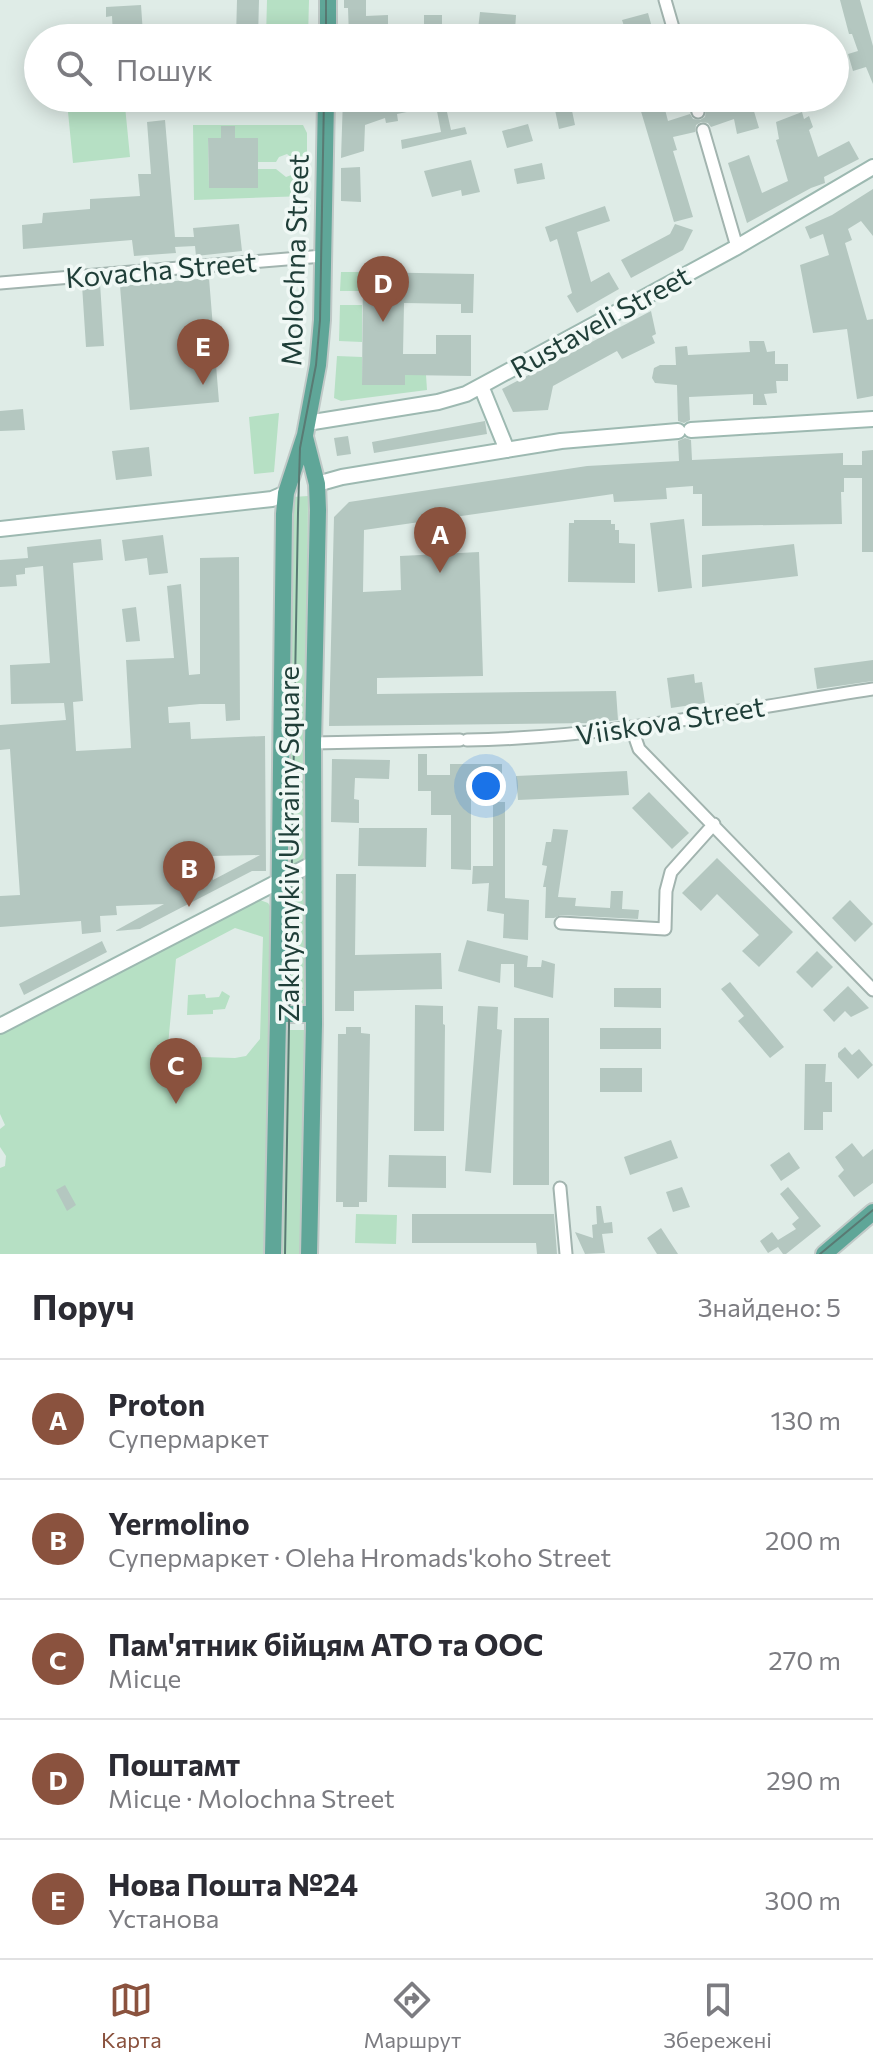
<!DOCTYPE html>
<html lang="uk">
<meta charset="utf-8">
<style>
:root{--surface:#fff;--page:#f7f7f7;--text:#2b2b33;--muted:#7c7c81;--line:#e1e1e2;--accent:#8a523e}
body{margin:0;font-family:Commissioner,sans-serif;background:var(--page);color:var(--text)}
.you{position:absolute;left:486px;top:786px;width:28px;height:28px;margin:-20px;border:6px solid #fff;border-radius:50%;background:#1a73e8;box-shadow:0 0 0 12px #1a73e833}
.badge{display:grid;place-items:center;width:52px;height:52px;border-radius:50%;background:var(--accent);color:#fff;font-size:26px;font-weight:700}
.pin{position:absolute;translate:-50% -66px;filter:drop-shadow(0 2px 4px #0008)}
.pin::after{content:'';position:absolute;top:42px;width:28px;height:24px;background:inherit;clip-path:polygon(0 0,100% 0,50% 100%)}
.list{margin:0;padding:0;list-style:none}
h2{display:flex;justify-content:space-between;align-items:center;height:104px;margin:0;padding:0 32px;font-size:34px}
h2 small{font-size:26px;font-weight:400;color:var(--muted)}
.list li{display:grid;grid-template-columns:52px 1fr auto;gap:24px;align-items:center;box-sizing:border-box;height:120px;padding:0 32px;border-top:2px solid var(--line)}
.list b{display:block;font-size:30px;white-space:nowrap}
.list p{margin:0;font-size:26px;white-space:nowrap;color:var(--muted)}
.list em{font-size:26px;font-style:normal;color:var(--muted)}
.icon{flex:none;width:44px;height:44px;fill:none;stroke:currentColor;stroke-width:2;stroke-linecap:round;stroke-linejoin:round}
.map{position:relative;flex:none;width:873px;height:1254px;overflow:hidden}
.search{position:absolute;background:var(--surface);box-shadow:0 4px 20px #0003;left:24px;right:24px;top:24px;height:88px;display:flex;align-items:center;gap:20px;box-sizing:border-box;padding:0 28px;border-radius:44px;color:var(--muted);font-size:30px}
.sheet{height:704px;background:var(--surface)}
nav{display:flex;justify-content:space-around;align-items:center;box-sizing:border-box;height:112px;border-top:2px solid var(--line);background:var(--surface);font-size:22px;color:var(--muted)}
nav a{display:grid;justify-items:center;gap:4px}
nav .on{color:var(--accent)}
.map>svg:first-child{display:block}
</style>
<div class="map">
<svg width="873" height="1254" viewBox="0 0 873 1254">
<rect width="100%" height="100%" fill="#dfece7"/>
<path fill="#b6e0c4" fill-rule="evenodd" d="M 267,0 L 309,0 L 308,38 L 266,38 Z
M 125,106 L 130,157 L 73,163 L 68,112 Z
M 193,125 L 303,125 L 307,133 L 307,161 L 297,162 L 287,154 L 279,157 L 276,162 L 258,162 L 257,138 L 235,138 L 235,127 L 221,127 L 221,138 L 208,139 L 209,187 L 257,188 L 258,169 L 276,169 L 286,177 L 294,174 L 297,168 L 307,167 L 306,196 L 194,200 Z
M 341,272 L 363,272 L 363,291 L 340,291 Z
M 340,305 L 362,305 L 362,342 L 339,341 Z
M 337,356 L 362,357 L 362,385 L 404,385 L 405,375 L 426,375 L 427,390 L 341,401 L 334,398 Z
M 279,413 L 274,472 L 254,474 L 249,417 Z
M 308,496 L 305,846 L 303,861 L 293,867 L 287,864 L 290,517 L 293,497 Z
M 305,874 L 308,876 L 306,1007 L 286,1006 L 287,884 Z
M 260,900 L 268,903 L 272,909 L 272,1254 L 0,1254 L 0,1168 L 5,1166 L 6,1156 L 0,1147 L 0,1129 L 5,1125 L 0,1114 L 0,1034 ZM 235,928 L 263,937 L 260,1039 L 246,1056 L 235,1058 L 167,1056 L 176,959 Z
M 222,991 L 230,996 L 225,1009 L 213,1010 L 213,1014 L 187,1015 L 188,995 L 205,994 L 206,998 L 219,997 Z
M 284,1030 L 306,1030 L 303,1254 L 280,1254 Z
M 356,1214 L 397,1215 L 396,1244 L 355,1243 Z"/>
<path fill="#b4c7c0" fill-rule="evenodd" d="M 237,0 L 259,0 L 258,38 L 236,38 Z
M 344,0 L 366,0 L 366,16 L 388,15 L 388,38 L 349,37 L 348,8 L 344,8 Z
M 840,0 L 860,0 L 873,46 L 873,84 L 866,67 L 853,71 L 848,54 L 858,51 L 852,34 L 849,34 Z
M 141,5 L 143,34 L 113,36 L 112,16 L 106,17 L 106,7 Z
M 480,12 L 516,15 L 515,31 L 490,28 L 489,38 L 477,38 Z
M 648,13 L 655,38 L 628,38 L 622,20 Z
M 424,15 L 442,15 L 442,38 L 424,38 Z
M 343,98 L 453,98 L 453,102 L 445,103 L 451,130 L 465,127 L 467,134 L 402,149 L 401,140 L 441,132 L 436,106 L 397,114 L 398,121 L 386,123 L 385,118 L 365,125 L 364,151 L 341,158 Z
M 637,98 L 662,98 L 668,121 L 690,114 L 693,119 L 700,120 L 705,117 L 706,110 L 729,104 L 728,98 L 750,98 L 759,128 L 737,134 L 734,119 L 711,127 L 708,123 L 701,122 L 696,125 L 695,132 L 673,137 L 677,150 L 673,151 L 693,217 L 674,222 Z
M 571,106 L 575,125 L 559,129 L 555,110 Z
M 802,112 L 804,119 L 809,116 L 813,127 L 809,130 L 818,157 L 849,141 L 859,159 L 824,177 L 825,183 L 811,188 L 747,223 L 728,163 L 749,155 L 762,193 L 788,181 L 776,140 L 779,139 L 776,122 Z
M 165,120 L 175,237 L 194,237 L 193,228 L 239,224 L 242,251 L 196,256 L 195,246 L 175,247 L 176,253 L 134,256 L 132,240 L 23,249 L 22,225 L 42,223 L 43,213 L 90,209 L 90,199 L 140,196 L 138,174 L 151,174 L 147,122 Z
M 528,124 L 533,141 L 507,148 L 502,131 Z
M 221,126 L 235,126 L 235,138 L 258,138 L 258,188 L 209,188 L 208,138 L 221,138 Z
M 471,160 L 480,192 L 462,196 L 461,190 L 432,197 L 424,171 Z
M 542,163 L 545,179 L 517,184 L 514,169 Z
M 360,167 L 361,202 L 341,201 L 341,168 Z
M 873,189 L 873,236 L 861,221 L 848,229 L 852,240 L 845,243 L 867,320 L 873,319 L 873,396 L 857,399 L 847,329 L 813,333 L 800,265 L 829,255 L 823,234 L 810,239 L 805,227 L 832,215 Z
M 605,206 L 610,221 L 577,232 L 591,282 L 609,272 L 619,289 L 577,313 L 567,296 L 572,293 L 557,239 L 550,242 L 545,227 Z
M 675,224 L 693,230 L 683,250 L 631,278 L 621,260 L 670,234 Z
M 363,272 L 474,274 L 473,313 L 461,313 L 461,304 L 404,303 L 403,354 L 436,354 L 436,335 L 471,335 L 471,376 L 405,375 L 405,385 L 362,385 Z
M 209,278 L 219,402 L 130,410 L 120,286 Z
M 100,283 L 104,346 L 86,347 L 82,285 Z
M 651,311 L 656,334 L 652,336 L 655,343 L 622,359 L 617,351 L 553,386 L 548,410 L 513,412 L 502,389 Z
M 749,341 L 764,341 L 767,352 L 775,351 L 775,364 L 788,364 L 788,381 L 776,381 L 777,393 L 764,394 L 767,405 L 753,405 L 753,394 L 689,397 L 690,420 L 684,423 L 678,421 L 677,385 L 655,383 L 652,378 L 654,368 L 660,365 L 676,365 L 675,347 L 687,346 L 688,355 L 750,352 Z
M 23,409 L 25,430 L 0,431 L 0,411 Z
M 485,421 L 487,434 L 374,453 L 372,442 Z
M 348,436 L 351,454 L 337,456 L 334,438 Z
M 685,438 L 691,440 L 692,460 L 843,453 L 843,465 L 862,465 L 862,451 L 873,450 L 873,552 L 862,552 L 862,478 L 844,478 L 844,492 L 841,492 L 842,524 L 702,526 L 702,494 L 693,494 L 693,486 L 666,488 L 667,499 L 614,502 L 613,494 L 364,530 L 363,592 L 401,590 L 400,556 L 479,552 L 483,676 L 377,678 L 377,694 L 616,691 L 618,720 L 593,723 L 329,726 L 334,517 L 349,502 L 587,466 L 679,461 L 678,441 Z
M 149,447 L 152,476 L 116,480 L 112,451 Z
M 684,519 L 692,588 L 658,592 L 650,523 Z
M 574,520 L 611,520 L 611,524 L 615,524 L 615,530 L 619,530 L 619,543 L 635,544 L 635,583 L 568,582 L 569,523 L 574,523 Z
M 163,535 L 168,573 L 149,575 L 147,558 L 125,561 L 122,540 Z
M 101,539 L 103,560 L 73,563 L 83,701 L 73,702 L 76,751 L 131,748 L 126,660 L 174,658 L 167,586 L 181,584 L 189,675 L 200,674 L 200,558 L 239,557 L 240,720 L 226,721 L 225,704 L 200,704 L 168,707 L 169,723 L 190,722 L 191,739 L 265,736 L 266,871 L 252,871 L 140,929 L 115,931 L 164,904 L 116,906 L 117,915 L 100,916 L 101,932 L 82,934 L 81,921 L 0,927 L 0,896 L 20,895 L 10,749 L 0,750 L 0,725 L 66,720 L 64,703 L 11,704 L 10,665 L 50,663 L 43,566 L 25,568 L 25,574 L 16,575 L 17,586 L 0,587 L 0,560 L 28,558 L 27,547 ZM 260,855 L 213,880 L 212,856 Z
M 794,544 L 798,576 L 702,587 L 702,555 Z
M 136,607 L 140,641 L 126,642 L 122,609 Z
M 873,660 L 873,681 L 817,689 L 814,668 Z
M 694,674 L 695,683 L 702,682 L 705,703 L 671,708 L 667,678 Z
M 418,754 L 427,754 L 427,775 L 450,775 L 450,764 L 502,764 L 502,781 L 471,782 L 471,870 L 451,869 L 451,815 L 431,815 L 431,791 L 418,791 Z
M 332,759 L 390,760 L 389,779 L 355,778 L 354,799 L 359,800 L 359,823 L 331,822 Z
M 627,771 L 629,795 L 518,800 L 516,776 Z
M 649,792 L 689,833 L 672,849 L 632,808 Z
M 493,802 L 505,802 L 505,898 L 529,900 L 528,940 L 503,938 L 504,914 L 487,911 L 489,883 L 472,884 L 473,866 L 493,866 Z
M 359,828 L 427,828 L 426,867 L 358,866 Z
M 553,829 L 568,830 L 558,897 L 576,898 L 575,906 L 610,908 L 611,891 L 623,891 L 622,909 L 639,910 L 638,919 L 561,915 L 554,918 L 545,918 L 546,887 L 543,887 L 547,866 L 542,865 L 546,842 L 551,842 Z
M 717,858 L 793,932 L 759,967 L 742,951 L 759,935 L 717,894 L 701,911 L 682,893 Z
M 336,874 L 356,874 L 355,955 L 441,953 L 442,989 L 354,991 L 354,1011 L 335,1011 Z
M 850,900 L 873,924 L 855,942 L 832,918 Z
M 467,940 L 528,956 L 527,967 L 541,967 L 542,960 L 555,964 L 553,998 L 514,987 L 514,964 L 501,964 L 500,983 L 458,971 Z
M 102,941 L 107,952 L 24,995 L 19,984 Z
M 817,951 L 833,967 L 812,988 L 796,972 Z
M 730,982 L 784,1047 L 770,1058 L 738,1021 L 744,1016 L 721,989 Z
M 848,986 L 869,1008 L 851,1017 L 845,1011 L 834,1022 L 823,1010 Z
M 614,988 L 661,988 L 661,1008 L 614,1007 Z
M 415,1005 L 443,1006 L 443,1024 L 445,1025 L 444,1131 L 414,1131 Z
M 478,1006 L 498,1007 L 497,1029 L 502,1030 L 491,1173 L 465,1171 Z
M 514,1018 L 549,1018 L 549,1185 L 513,1185 Z
M 346,1027 L 361,1027 L 361,1033 L 370,1034 L 367,1202 L 359,1202 L 359,1207 L 343,1207 L 343,1202 L 336,1202 L 338,1034 L 346,1034 Z
M 600,1028 L 661,1028 L 661,1049 L 600,1049 Z
M 845,1047 L 852,1055 L 859,1049 L 873,1065 L 858,1079 L 838,1057 L 838,1053 Z
M 805,1064 L 826,1064 L 825,1082 L 832,1082 L 832,1112 L 823,1112 L 823,1130 L 804,1130 Z
M 600,1068 L 642,1068 L 642,1092 L 600,1092 Z
M 671,1140 L 678,1158 L 630,1175 L 624,1157 Z
M 852,1143 L 863,1157 L 873,1149 L 873,1183 L 854,1197 L 838,1176 L 844,1170 L 835,1157 Z
M 789,1152 L 800,1168 L 781,1181 L 770,1165 Z
M 389,1155 L 446,1156 L 446,1188 L 388,1187 Z
M 65,1185 L 76,1205 L 67,1211 L 56,1190 Z
M 682,1187 L 690,1207 L 673,1212 L 666,1192 Z
M 788,1187 L 821,1226 L 786,1254 L 783,1254 L 778,1247 L 768,1253 L 760,1241 L 772,1232 L 778,1240 L 796,1229 L 792,1224 L 799,1218 L 780,1194 Z
M 596,1206 L 601,1206 L 604,1223 L 612,1222 L 613,1233 L 602,1234 L 605,1253 L 585,1254 L 575,1232 L 593,1238 L 592,1225 L 597,1224 Z
M 412,1214 L 554,1214 L 557,1254 L 537,1254 L 536,1243 L 412,1243 Z
M 661,1228 L 678,1254 L 657,1254 L 647,1238 Z"/>
<g fill="none" stroke-linecap="round" stroke-linejoin="round">
<g stroke="#a2b4af" stroke-width="15">
<path id="street" d="M 665,0 L 676,38
M 694,98 L 698,112
M 703,130 L 737,247
M 0,283 L 323,256
M 632,729 L 639,749 L 873,990
M 467,740 C 604,738 738,710 873,689
M 313,743 L 460,740
M 561,923 L 665,929 L 666,891 L 671,872 L 714,824
M 560,1188 L 566,1254"/>
</g>
<g stroke="#9db9b1" stroke-width="18">
<path id="secondary" d="M 481,386 L 507,450
M 307,423 L 438,402 L 466,394 L 737,247 L 873,167
M 691,430 L 873,419
M 317,484 L 342,477 L 561,441 L 678,431
M 0,529 L 272,499 L 286,493
M 0,1026 L 314,863"/>
</g>
<g stroke="#c0c9c7" stroke-width="20">
<path id="primary" d="M 328,38 L 328,0
M 305,437 L 317,484 L 318,510 L 313,743 L 314,1024 L 309,1254
M 279,1014 L 314,1014
M 273,1254 L 278,1019 L 284,514 L 286,493 L 305,435 L 318,365 L 322,320 L 326,98
M 824,1254 L 873,1212"/>
</g>
<use href="#street" stroke="#fff" stroke-width="11"/>
<use href="#secondary" stroke="#fff" stroke-width="14"/>
<use href="#primary" stroke="#5fa698" stroke-width="16"/>
<path stroke="#597a73" stroke-width="2" d="M 326,38 L 326,0
M 285,1254 L 298,513 L 300,448 L 316,365 L 320,320 L 324,98
M 820,1254 L 873,1210"/>
</g>
<g text-anchor="middle" dominant-baseline="central" stroke-width="7" stroke-linejoin="round" paint-order="stroke">
<g font-size="28" fill="#1f3e38" stroke="#f0f8f5">
<text transform="translate(294 260) rotate(-88)">Molochna Street</text>
<text transform="translate(161 269) rotate(-5)">Kovacha Street</text>
<text transform="translate(600 321) rotate(-29)">Rustaveli Street</text>
<text transform="translate(670 720) rotate(-9)">Viiskova Street</text>
<text transform="translate(288 844) rotate(-90)">Zakhysnykiv Ukrainy Square</text>
</g>
</g>
</svg>
<div class="you"></div>
<div class="pin badge" style="left:440px;top:573px">A</div>
<div class="pin badge" style="left:189px;top:907px">B</div>
<div class="pin badge" style="left:176px;top:1104px">C</div>
<div class="pin badge" style="left:383px;top:322px">D</div>
<div class="pin badge" style="left:203px;top:385px">E</div>
<div class="search"><svg class="icon" aria-label="search" viewBox="0 0 24 24"><circle cx="10" cy="10" r="6"/><path d="M15 15l6 6"/></svg>Пошук</div>
</div>
<section class="sheet">
<h2>Поруч<small>Знайдено: 5</small></h2>
<ul class="list">
<li><span class="badge">A</span><div><b>Proton</b><p>Супермаркет</p></div><em>130 m</em></li>
<li><span class="badge">B</span><div><b>Yermolino</b><p>Супермаркет · Oleha Hromadsʹkoho Street</p></div><em>200 m</em></li>
<li><span class="badge">C</span><div><b>Пам'ятник бійцям АТО та ООС</b><p>Місце</p></div><em>270 m</em></li>
<li><span class="badge">D</span><div><b>Поштамт</b><p>Місце · Molochna Street</p></div><em>290 m</em></li>
<li><span class="badge">E</span><div><b>Нова Пошта №24</b><p>Установа</p></div><em>300 m</em></li>
</ul>
</section>
<nav>
<a class="on"><svg class="icon" aria-label="map" viewBox="0 0 24 24"><path d="M3 6l6-2 6 2 6-2v14l-6 2-6-2-6 2zM9 4v14M15 6v14"/></svg>Карта</a>
<a><svg class="icon" aria-label="directions" viewBox="0 0 24 24"><path d="M12 3l9 9-9 9-9-9zM9 14v-3h6M13 9l2 2-2 2"/></svg>Маршрут</a>
<a><svg class="icon" aria-label="saved" viewBox="0 0 24 24"><path d="M7 4h10v16l-5-4-5 4z"/></svg>Збережені</a>
</nav>
